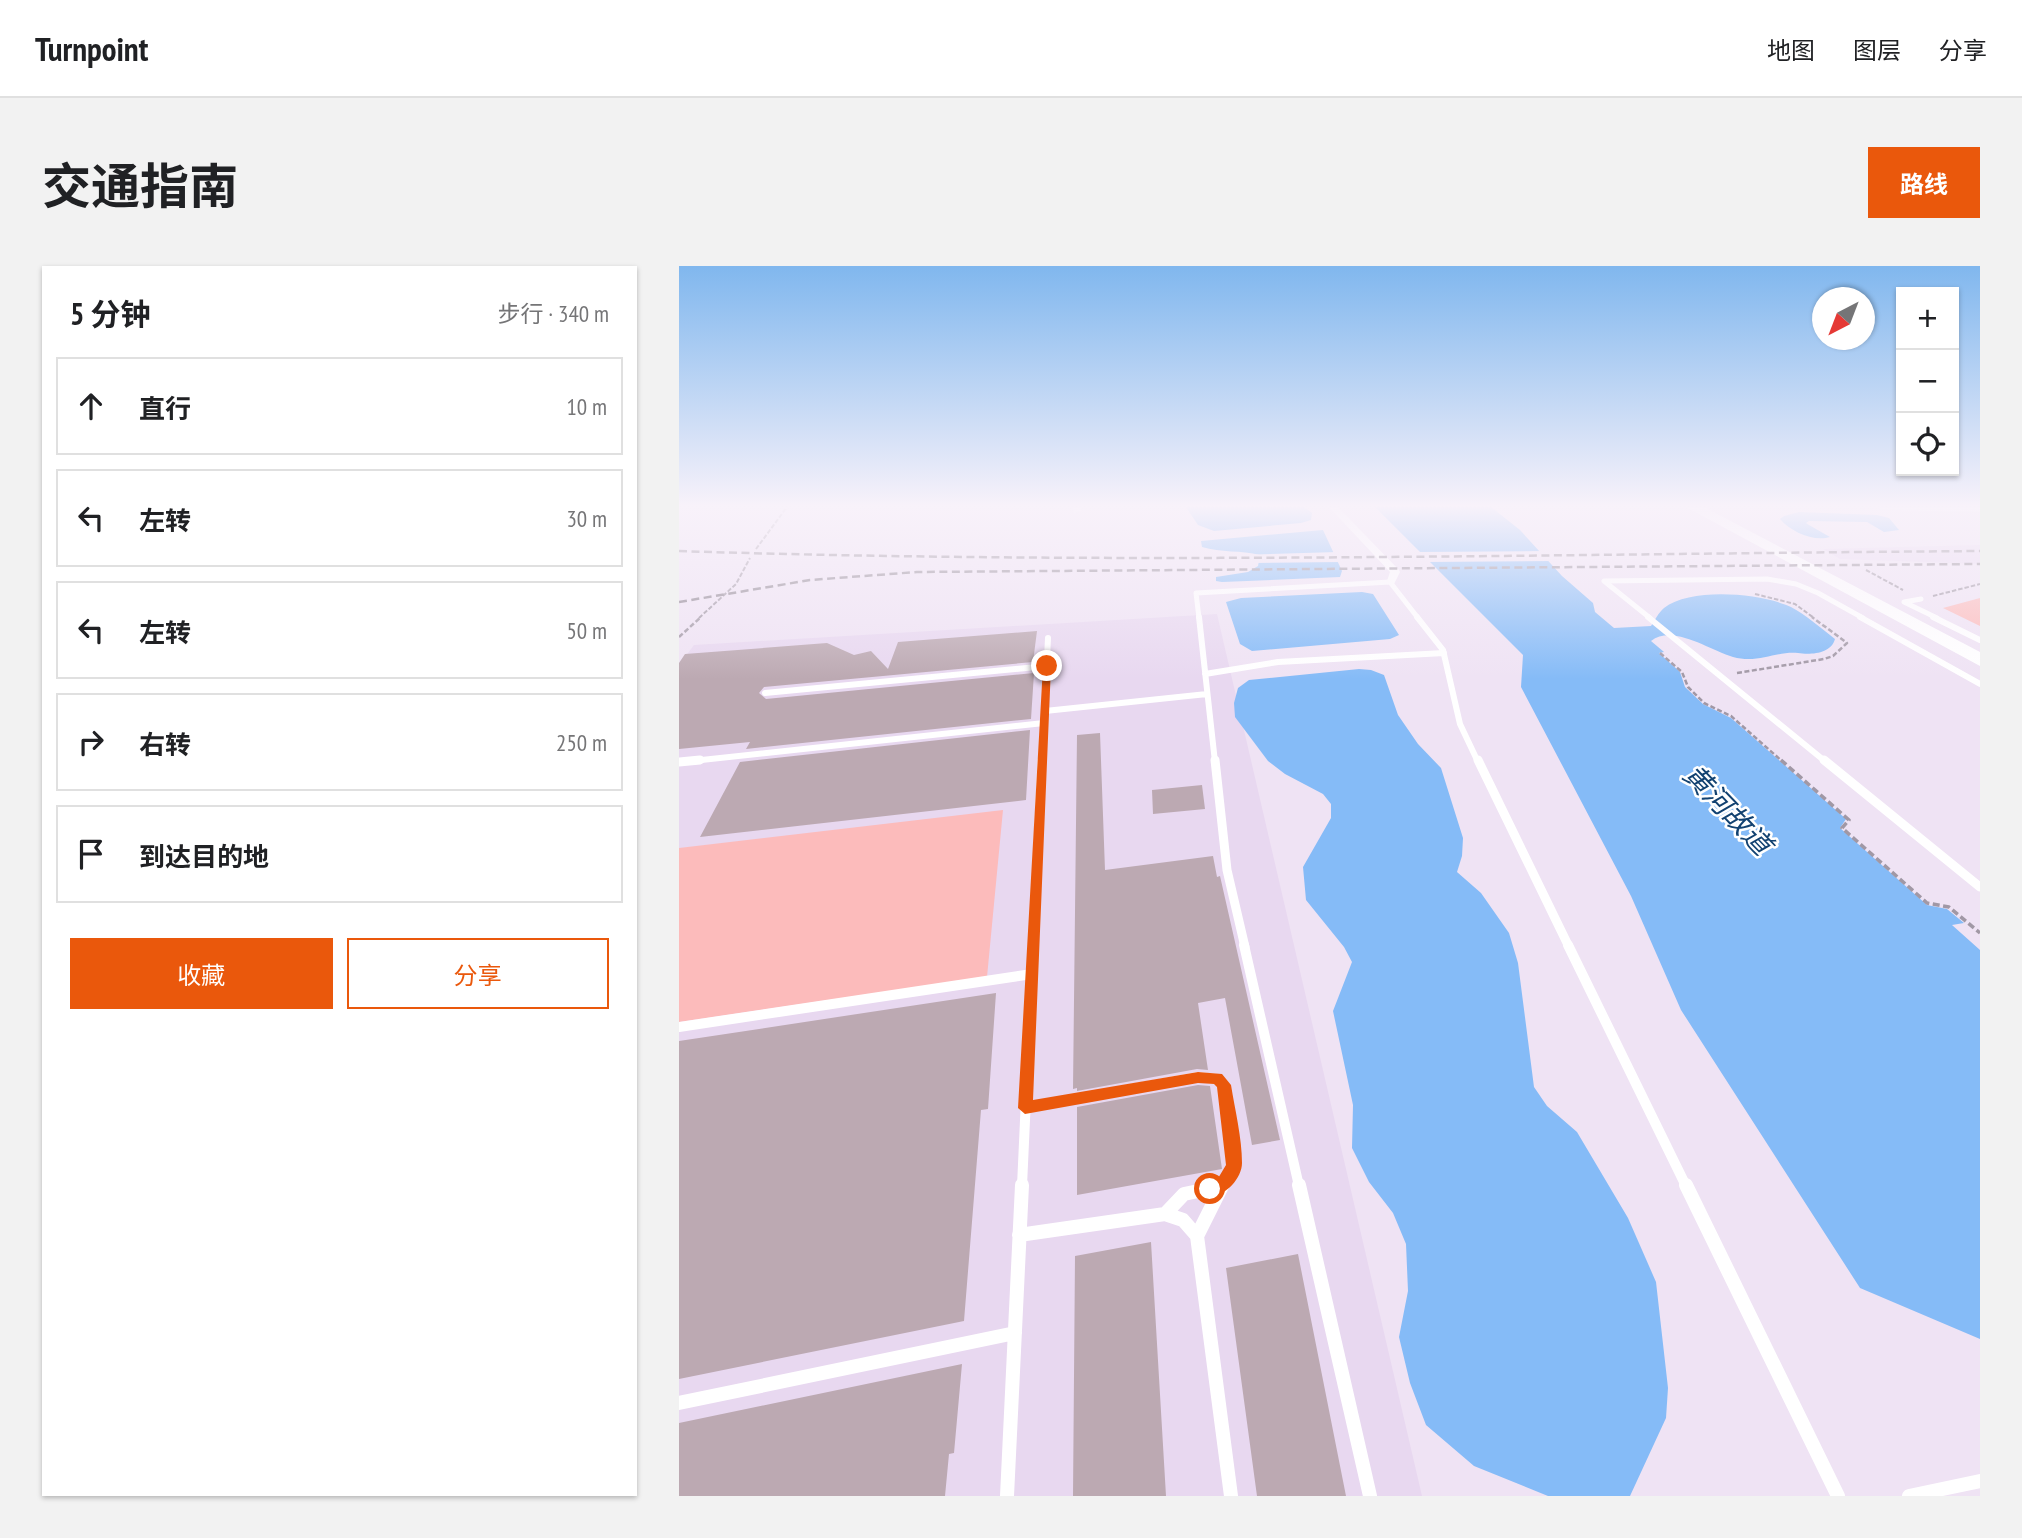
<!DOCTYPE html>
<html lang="zh">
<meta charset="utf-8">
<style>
:root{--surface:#fff;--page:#f2f2f2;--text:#202124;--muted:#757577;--line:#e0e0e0;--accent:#ea580c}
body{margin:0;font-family:"PT Sans Narrow","Noto Sans SC",sans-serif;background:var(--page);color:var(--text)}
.controls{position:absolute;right:21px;top:21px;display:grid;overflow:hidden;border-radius:0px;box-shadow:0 2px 5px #0004}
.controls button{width:63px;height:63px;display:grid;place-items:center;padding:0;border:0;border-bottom:2px solid var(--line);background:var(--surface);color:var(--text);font:35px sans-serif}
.compass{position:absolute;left:1133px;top:21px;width:63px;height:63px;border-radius:50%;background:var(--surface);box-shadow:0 2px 5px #0004;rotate:222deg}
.stop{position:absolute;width:21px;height:21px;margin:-16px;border:5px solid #ea580c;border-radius:50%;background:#fff}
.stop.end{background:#ea580c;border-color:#fff;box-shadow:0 2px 7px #0008}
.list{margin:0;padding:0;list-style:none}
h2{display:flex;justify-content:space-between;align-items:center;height:91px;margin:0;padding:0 28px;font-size:30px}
h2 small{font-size:23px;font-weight:400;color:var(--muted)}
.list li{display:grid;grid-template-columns:46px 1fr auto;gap:21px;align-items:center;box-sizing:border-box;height:98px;margin:0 14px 14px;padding:0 14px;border:2px solid var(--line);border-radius:0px}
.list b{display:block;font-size:26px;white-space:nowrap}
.list em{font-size:23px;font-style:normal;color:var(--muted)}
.actions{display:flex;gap:14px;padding:21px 28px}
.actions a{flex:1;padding:16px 0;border:2px solid var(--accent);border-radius:0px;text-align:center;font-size:24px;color:var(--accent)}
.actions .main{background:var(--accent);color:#fff}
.icon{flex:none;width:38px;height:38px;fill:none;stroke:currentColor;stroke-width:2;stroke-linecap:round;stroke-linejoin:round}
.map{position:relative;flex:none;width:1301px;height:1230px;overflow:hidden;border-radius:0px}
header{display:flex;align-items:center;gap:42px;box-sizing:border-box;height:98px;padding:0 35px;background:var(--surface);border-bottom:2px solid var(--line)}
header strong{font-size:33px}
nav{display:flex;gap:38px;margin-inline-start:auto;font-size:24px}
.intro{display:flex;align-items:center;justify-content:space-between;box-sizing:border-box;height:168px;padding:0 42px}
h1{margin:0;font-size:49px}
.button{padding:18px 32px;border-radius:0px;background:var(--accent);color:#fff;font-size:24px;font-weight:700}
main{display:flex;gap:42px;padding:0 42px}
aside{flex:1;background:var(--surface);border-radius:0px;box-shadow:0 2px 5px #0004}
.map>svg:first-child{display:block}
</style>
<header>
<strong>Turnpoint</strong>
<nav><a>地图</a><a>图层</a><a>分享</a></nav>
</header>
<div class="intro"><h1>交通指南</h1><a class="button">路线</a></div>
<main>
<aside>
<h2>5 分钟<small>步行 · 340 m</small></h2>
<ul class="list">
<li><svg class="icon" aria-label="ahead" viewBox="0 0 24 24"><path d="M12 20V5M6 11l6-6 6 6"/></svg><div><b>直行</b></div><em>10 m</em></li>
<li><svg class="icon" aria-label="left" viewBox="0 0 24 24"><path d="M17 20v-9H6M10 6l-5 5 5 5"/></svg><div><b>左转</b></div><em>30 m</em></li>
<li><svg class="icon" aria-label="left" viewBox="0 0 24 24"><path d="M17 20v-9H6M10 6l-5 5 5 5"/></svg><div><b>左转</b></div><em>50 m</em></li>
<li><svg class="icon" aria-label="right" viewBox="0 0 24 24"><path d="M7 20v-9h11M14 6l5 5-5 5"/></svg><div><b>右转</b></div><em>250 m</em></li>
<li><svg class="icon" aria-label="arrive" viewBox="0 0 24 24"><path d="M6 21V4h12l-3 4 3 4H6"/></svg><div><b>到达目的地</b></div></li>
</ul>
<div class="actions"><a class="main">收藏</a><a>分享</a></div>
</aside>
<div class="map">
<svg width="1301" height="1230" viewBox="0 0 1301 1230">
<rect width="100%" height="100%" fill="#efe3f4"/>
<path fill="#e8d8f0" d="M 1301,279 L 1301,298 L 1161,293 L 1144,283 Z
M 538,348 L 743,1230 L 0,1230 L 0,399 L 15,379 Z"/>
<path fill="#fcbbbb" d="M 1301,332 L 1301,360 L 1264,342 Z
M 324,544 L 308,711 L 0,756 L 0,582 Z"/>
<path fill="#85bbf7" d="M 507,241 L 625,241 L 633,247 L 632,254 L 622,257 L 535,265 L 519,259 Z
M 696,241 L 812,241 L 841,264 L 883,310 L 914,337 L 916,346 L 935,362 L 972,360 C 976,354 980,346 985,342 C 1012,321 1082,327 1112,341 C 1127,349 1142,362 1156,373 C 1152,388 1131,389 1119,387 C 1096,385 1079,398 1054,391 C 1030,384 994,358 972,375 L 985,386 L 980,387 L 1001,406 L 1006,421 L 1024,438 L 1052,452 L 1167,553 L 1161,562 L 1248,639 L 1268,643 L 1285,657 L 1273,659 L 1301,684 L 1301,1073 L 1181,1022 L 1002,744 L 952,630 L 842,421 L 844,389 Z
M 1120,246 L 1198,249 L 1210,252 L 1220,264 L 1205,266 L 1188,256 L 1130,255 L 1127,257 L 1130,259 L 1151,271 C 1135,276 1112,266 1101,253 L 1105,250 Z
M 644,264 L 663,305 L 661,311 L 543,316 L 537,315 L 537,311 L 569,306 L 579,300 L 581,289 C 562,284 542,287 523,281 L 522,275 Z
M 683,326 L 694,328 L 720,369 L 711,373 L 573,385 L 561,378 L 547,336 L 562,332 Z
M 680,403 L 692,404 L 705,409 L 719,449 L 739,478 L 762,502 L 784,572 L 783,590 L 778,606 L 802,627 L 830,667 L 839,697 L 855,821 L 868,840 L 898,866 L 949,952 L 977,1016 L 989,1122 L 987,1152 L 951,1230 L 869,1230 L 795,1200 L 747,1159 L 731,1117 L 720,1071 L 729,1025 L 727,978 L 714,947 L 690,916 L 673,882 L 674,839 L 654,745 L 673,696 L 665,681 L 627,634 L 624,601 L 652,552 L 652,538 L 644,528 L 606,508 L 589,495 L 556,451 L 555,437 L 559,422 L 570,414 Z"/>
<path fill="#efe3f4" d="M 865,285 L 875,295 L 746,296 L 736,286 Z
M 658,286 L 663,296 L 576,297 L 577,291 L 558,289 Z"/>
<path fill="#bca9b2" d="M 358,365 L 354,396 L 85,421 L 80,427 L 87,433 L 355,407 L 352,453 L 67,483 L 71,476 L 0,483 L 0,397 L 6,388 L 148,377 L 175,389 L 192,385 L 209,403 L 219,376 Z
M 351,464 L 347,534 L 21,571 L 61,496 Z
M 421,467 L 426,604 L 534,590 L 538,611 L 541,610 L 601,874 L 573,879 L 546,732 L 519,737 L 529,804 L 518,803 L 398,825 L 398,822 L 394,823 L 398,469 Z
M 523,519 L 526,543 L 474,548 L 473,524 Z
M 317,727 L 309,843 L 302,844 L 285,1055 L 0,1113 L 0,775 Z
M 519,819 L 531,820 L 543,903 L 398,929 L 398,841 Z
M 472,976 L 487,1230 L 394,1230 L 396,990 Z
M 619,988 L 667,1230 L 578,1230 L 547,1002 Z
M 283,1098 L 275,1187 L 270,1188 L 266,1230 L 0,1230 L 0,1157 Z"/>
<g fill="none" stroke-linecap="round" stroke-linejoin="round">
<path stroke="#a198a5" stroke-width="2" stroke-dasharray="4.5 2" stroke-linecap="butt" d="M 77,283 L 108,241
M 1187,304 L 1224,324
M 1076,328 L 1116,338 L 1135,352
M 1254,330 L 1301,318
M 20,352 L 57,318 L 71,292"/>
<path stroke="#a198a5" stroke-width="2.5" stroke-dasharray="5 2.5" stroke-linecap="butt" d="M 0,371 L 22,351
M 981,387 L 1003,406 L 1009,421 L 1025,437 L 1052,450 L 1104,496
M 1058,407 L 1145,393 L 1154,390 L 1168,377 L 1133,351"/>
<path stroke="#a198a5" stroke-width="3.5" stroke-dasharray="7 3.5" stroke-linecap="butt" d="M 1102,494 L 1170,554 L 1163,562 L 1248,637 L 1270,641 L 1301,667"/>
<path stroke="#fff" stroke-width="5" d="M 1242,333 L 1225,336 L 1258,352
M 520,352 L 517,327 L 711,316 L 739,352
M 971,352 L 925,315 L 1088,313 L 1117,318 L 1139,327 L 1184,352"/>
<path stroke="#fff" stroke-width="6" d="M 520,351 L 536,496
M 738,351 L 764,384 L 781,458 L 799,496
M 969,351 L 1147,496
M 1181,351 L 1301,418
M 1254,351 L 1301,374
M 526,408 L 599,396 L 765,387
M 86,427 L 368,400
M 366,445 L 528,428
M 4,496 L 365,457
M 363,496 L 369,372"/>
<path stroke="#fff" stroke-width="9" d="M 536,494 L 548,604 L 566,681
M 799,494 L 890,681
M 1145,494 L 1301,621
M 0,496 L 21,494
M 354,681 L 363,494"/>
<path stroke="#fff" stroke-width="10" d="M 565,679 L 620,920
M 889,679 L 1007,920
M 0,761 L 353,708
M 346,842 L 519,811 L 538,813 L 545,819 C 550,852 566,892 543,920
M 343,920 L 354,679
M 541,920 L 543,920"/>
<path stroke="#fff" stroke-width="14" d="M 620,919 L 691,1230
M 1007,919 L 1159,1230
M 486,948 L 505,928 L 543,920 L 518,970
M 340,969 L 486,948 L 504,954 L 518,970 L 552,1230
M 0,1137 L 336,1067
M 328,1230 L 343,919
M 1230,1230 L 1301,1215"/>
<path fill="#fff" fill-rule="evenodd" d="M 394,241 L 402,241 L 402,245 L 395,247 Z
M 650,241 L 659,241 L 720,304 L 721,306 L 715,318 L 707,318 L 711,306 Z"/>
<path fill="#fff" fill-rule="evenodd" d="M 1198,241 L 1301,241 L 1301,246 L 1204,244 Z"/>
<path fill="#fff" fill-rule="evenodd" d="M 1007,241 L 1025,241 L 1301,386 L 1301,400 Z"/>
<path stroke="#8f8692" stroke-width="2.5" stroke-dasharray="8 4.5" stroke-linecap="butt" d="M 0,285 C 433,299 867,288 1301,285
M 0,336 L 131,314 L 238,306 L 1301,298"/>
</g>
<linearGradient id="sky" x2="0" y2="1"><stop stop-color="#80b7ee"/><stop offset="0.58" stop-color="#f8f2fa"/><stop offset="1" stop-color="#f8f2fa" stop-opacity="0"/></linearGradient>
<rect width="1301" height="413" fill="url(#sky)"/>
<path fill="#ea580c" d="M 368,398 L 372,400 L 354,834 L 519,806 L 543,808 L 552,819 C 556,844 563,872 563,897 C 563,914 542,935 525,929 L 523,923 L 525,918 L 538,914 L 547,899 L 538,821 L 535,818 L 519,817 L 346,848 L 339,842 L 364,400 Z"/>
<g text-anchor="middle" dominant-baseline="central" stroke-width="5" stroke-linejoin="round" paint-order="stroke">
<g font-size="28" font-style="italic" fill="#124271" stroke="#fff">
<text transform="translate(1049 543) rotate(46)">黄河故道</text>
</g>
</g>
</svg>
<div class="controls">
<button>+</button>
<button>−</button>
<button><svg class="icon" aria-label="locate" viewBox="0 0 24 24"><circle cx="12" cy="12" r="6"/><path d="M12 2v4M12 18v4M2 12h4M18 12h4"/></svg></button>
</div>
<svg class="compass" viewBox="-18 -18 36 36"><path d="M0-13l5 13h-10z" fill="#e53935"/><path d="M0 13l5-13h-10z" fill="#757577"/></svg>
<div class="stop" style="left:531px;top:923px"></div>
<div class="stop end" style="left:368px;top:400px"></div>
</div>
</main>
